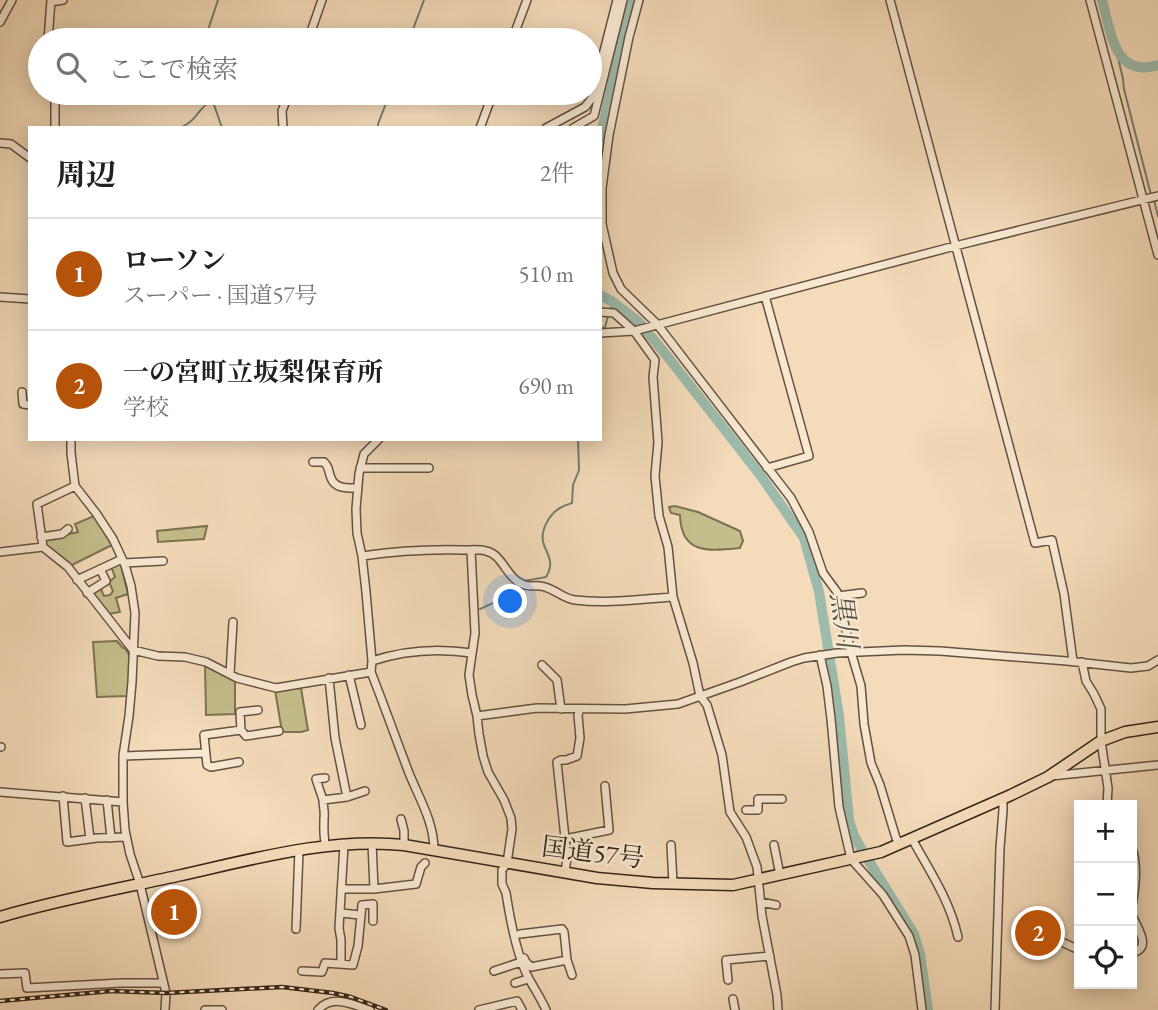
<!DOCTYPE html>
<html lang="ja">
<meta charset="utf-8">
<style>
:root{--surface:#fff;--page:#f2f2f2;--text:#202124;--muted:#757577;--line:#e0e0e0;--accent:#b45309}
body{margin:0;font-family:"EB Garamond","Noto Serif JP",serif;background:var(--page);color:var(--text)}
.controls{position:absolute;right:21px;bottom:21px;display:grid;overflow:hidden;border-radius:0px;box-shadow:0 4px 18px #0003}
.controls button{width:63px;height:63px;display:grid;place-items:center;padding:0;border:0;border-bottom:2px solid var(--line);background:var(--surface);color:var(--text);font:35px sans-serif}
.you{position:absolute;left:511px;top:602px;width:24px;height:24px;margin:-18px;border:5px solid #fff;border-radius:50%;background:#1a73e8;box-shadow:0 0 0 10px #1a73e833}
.badge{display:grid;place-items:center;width:46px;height:46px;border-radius:50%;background:var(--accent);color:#fff;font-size:23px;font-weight:700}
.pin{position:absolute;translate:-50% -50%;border:4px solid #fff;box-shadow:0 2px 7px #0006}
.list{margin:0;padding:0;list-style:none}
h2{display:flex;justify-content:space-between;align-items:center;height:91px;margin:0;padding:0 28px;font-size:30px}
h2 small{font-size:23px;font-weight:400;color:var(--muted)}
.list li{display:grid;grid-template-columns:46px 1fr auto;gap:21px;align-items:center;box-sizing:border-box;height:112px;padding:0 28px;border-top:2px solid var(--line)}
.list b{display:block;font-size:26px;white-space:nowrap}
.list p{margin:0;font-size:23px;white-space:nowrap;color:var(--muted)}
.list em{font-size:23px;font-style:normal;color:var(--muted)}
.icon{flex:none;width:38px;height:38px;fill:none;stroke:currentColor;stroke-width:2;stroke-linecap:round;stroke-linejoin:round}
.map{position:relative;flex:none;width:1158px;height:1010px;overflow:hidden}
.search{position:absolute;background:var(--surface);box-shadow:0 4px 18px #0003;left:28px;top:28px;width:574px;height:77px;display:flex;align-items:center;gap:18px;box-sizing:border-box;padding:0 24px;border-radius:38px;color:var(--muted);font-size:26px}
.panel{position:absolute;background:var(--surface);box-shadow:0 4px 18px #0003;left:28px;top:126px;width:574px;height:315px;border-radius:0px}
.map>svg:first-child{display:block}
</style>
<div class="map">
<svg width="1158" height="1010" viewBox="0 0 1158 1010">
<rect width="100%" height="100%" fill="#f4dbb9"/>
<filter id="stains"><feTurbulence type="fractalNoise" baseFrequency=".00286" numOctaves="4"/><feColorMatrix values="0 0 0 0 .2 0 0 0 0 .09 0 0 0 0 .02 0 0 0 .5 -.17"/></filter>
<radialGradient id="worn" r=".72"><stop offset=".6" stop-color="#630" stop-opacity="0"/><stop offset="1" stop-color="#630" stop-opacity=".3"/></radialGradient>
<path fill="#c3be8a" stroke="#7c7251" stroke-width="2" d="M 675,506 L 698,512 L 740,531 L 743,541 L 740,548 C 709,551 681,555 680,515 L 671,513 L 669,507 Z
M 94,516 L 112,545 L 70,566 L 64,559 L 46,547 L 44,540 L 78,532 L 75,524 Z
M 207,526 L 204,539 L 158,542 L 157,531 Z
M 120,562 L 128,594 L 116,598 L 120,612 L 108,614 L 90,593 L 100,587 L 104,596 L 110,595 L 113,591 L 109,582 L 115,577 L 111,566 Z
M 117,641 L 123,648 L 125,648 L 131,658 L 127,696 L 97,697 L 93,642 Z
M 205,664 L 235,678 L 235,714 L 206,715 Z
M 301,688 L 308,730 L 301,732 L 282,732 L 275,690 Z"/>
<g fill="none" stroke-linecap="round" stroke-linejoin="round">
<path stroke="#727f71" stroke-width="2" d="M 208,40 L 208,30 L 218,0
M 409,40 L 424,0
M 1117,53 L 1123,79 L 1124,89 L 1151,195
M 210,93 L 222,128
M 180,128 C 198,120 198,108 212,100
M 378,128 L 378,124 L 390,93
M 1154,200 L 1158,216
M 610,311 L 613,302
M 600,328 L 605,327 L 608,316
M 524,581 L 546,577 C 554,564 549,557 544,545 C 539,532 549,513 562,507 C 565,505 569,504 572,503 L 573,485 L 579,470 L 578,439
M 480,609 C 495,602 506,598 516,585"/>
<path stroke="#9cbbac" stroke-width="10" d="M 1102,0 C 1111,31 1114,79 1158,65
M 600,138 L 627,20 L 633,0
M 600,295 L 613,302 L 639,322 L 667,356 L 761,476 L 804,538 L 819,592 L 839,716 L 849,820 L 854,836 L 862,850 L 914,934 L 920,954 L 928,1010"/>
<g stroke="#645240" stroke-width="10">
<path id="minor" d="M 639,0 L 629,37 L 609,135 L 602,188 L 602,224 L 613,273 L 621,289 L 657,324 L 791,498 L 809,532 L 823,573 L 837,592 L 851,652 L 861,686 L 864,724 L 871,763 L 880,785 L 896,838 L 900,844
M 890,0 L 1035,543 L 1052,540 L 1064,594 L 1073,661
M 1090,0 L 1158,255
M 51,2 L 63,0
M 0,22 L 12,0
M 48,40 L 51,0
M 308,40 L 322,0
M 512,40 L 527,0
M 55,128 L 55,93
M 283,128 L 282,111 L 289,93
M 480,128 L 493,93
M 546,128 L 585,107 L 592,98 L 617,0
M 573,128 L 594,116 L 623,0
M 0,143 L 11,144 L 30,158
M 765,296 L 809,456 L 767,468
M 0,297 L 30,299
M 600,312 L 614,313 L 634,331 L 655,360 L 653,377 L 658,442 L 655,476 L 659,516 L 668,547 L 673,597 L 693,663 L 700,696 L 707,705 L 722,755 L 730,812 L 746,837 L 757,867 L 762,916 L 777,995 L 778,1010
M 600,333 L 634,331 L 955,246 L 1158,196
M 22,392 L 23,404 L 30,405
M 71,439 L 71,453 L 75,486 L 96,513 L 113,539 L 125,565 L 131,586 L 135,613 L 132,682 L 129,716 L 123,756 L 123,802 L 125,830 L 130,854 L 140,884 L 166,993 L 165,1010
M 379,439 L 364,454 L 359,474 L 356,509 L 357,533 L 362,556 L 366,592 L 372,661 L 371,672 C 384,705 396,739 409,773 C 419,798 434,822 434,850
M 313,462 L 324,462 C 330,468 328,471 331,478 C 335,489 348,488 357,488
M 360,468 L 429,468
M 41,537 L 62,534 L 68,529
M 43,547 L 37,504 L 75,486
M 471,550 L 475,633 L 469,675 L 472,695 L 477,716 L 479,734 L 483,756 L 488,772 L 504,800 L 511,818 L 512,829 L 507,863 L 502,870 L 502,884 L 506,893 C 510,919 516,952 527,975 C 533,987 541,998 546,1010
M 0,552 L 43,547 L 68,567 L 133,650 L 158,656 L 185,657 L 206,662 L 237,678 L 276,688 L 371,672
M 362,556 C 396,551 430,549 464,550 C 471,550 479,549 486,551 C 502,554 506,576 520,583 C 529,588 531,585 540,586 C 553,587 563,599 575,600 C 607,604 641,599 673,597
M 124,563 L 163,561
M 77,580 L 122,559
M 87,593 L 106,581 L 100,569
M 838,596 L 862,593
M 820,655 L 827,686 L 831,719 L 839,807 L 851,859 L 883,895 L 909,936 L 915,955 L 922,1010
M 372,661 C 405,650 438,648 472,653
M 1082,662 L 1086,681 L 1094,694 L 1101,709 L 1101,741 L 1108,788 L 1107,805
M 542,665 L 557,680 L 561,709
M 230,674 L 233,622
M 349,675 L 361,725
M 329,678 L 335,738 L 347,797
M 258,710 L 240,712 L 241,730 L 246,736 L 279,731
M 477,716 L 537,708 L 625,709 L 678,704 L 740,682 L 791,662 L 804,658 L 837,653 L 904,650 L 940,651 L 1067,661 L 1131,668 L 1148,666 L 1158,660
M 0,747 L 1,747
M 123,756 L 205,753
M 239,762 L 211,767 L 207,765 L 204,735 L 241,730
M 1051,776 L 1158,765
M 325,778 L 316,779 L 323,800 L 347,797 L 365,791
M 0,792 L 123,802
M 63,796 L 67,842 L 97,838 L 126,837
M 85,798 L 90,839
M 107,800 L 111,838
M 323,800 C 323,806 325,812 324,818 C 324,829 323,836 326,847
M 746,810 L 758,810 L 758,799 L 782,799
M 401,819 L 404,831 L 404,845
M 565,839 L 609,830 L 605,786
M 912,839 C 930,871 950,901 958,937
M 671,845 L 673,883
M 774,845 L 780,875
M 1132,848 C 1138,867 1135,888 1132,906
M 565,873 L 567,857 L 557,762 L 561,760 L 566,760 L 577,756 L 580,738 L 578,715 L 580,709
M 341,889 L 374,889 L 372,843
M 374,889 L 416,884 L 421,867 L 425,863
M 761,902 L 776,905
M 341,913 L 360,915
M 1132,915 C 1137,928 1153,948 1132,953
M 296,929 L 299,851
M 520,934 L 562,929 L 564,932 L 567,960 L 531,967 L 526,962 L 524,958
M 1064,943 L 1079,950
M 567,960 L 572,975
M 341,964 L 341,940 L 339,928 L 344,845
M 302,971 L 322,972 L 325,963 L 353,965 L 358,946 L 362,905 L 373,904 L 373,921
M 494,971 L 521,962
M 0,974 L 25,973 L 27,988 L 121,983 L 163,983
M 728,980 L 726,960 L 770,956
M 515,983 L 528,979
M 733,999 L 735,1010
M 205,1010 L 222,1010
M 318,1010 C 332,994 352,1004 370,1010
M 479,1010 L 517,1001 L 522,1010
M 995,1010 L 1000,848 L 1003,810 L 1003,798"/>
</g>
<g stroke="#342518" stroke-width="13">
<path id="highway" d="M 0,917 C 58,900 118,889 177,876 C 250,860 329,837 404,845 L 597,878 L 653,883 L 733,885 L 881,852 L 1011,795 L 1048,777 L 1101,741 L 1125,732 L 1158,727"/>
</g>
<use href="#minor" stroke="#f8e8d2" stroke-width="7"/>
<use href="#highway" stroke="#f4dbb9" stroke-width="10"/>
<g stroke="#342518" stroke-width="4.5">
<path id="rail" d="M 0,1001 L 111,991 L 166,993 L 282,987 L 333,993 L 351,997 L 386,1010"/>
</g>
<use href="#rail" stroke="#f8e8d2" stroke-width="2" stroke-dasharray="5" stroke-linecap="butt"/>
</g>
<g text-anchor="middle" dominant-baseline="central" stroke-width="5" stroke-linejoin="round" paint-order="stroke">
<g font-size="26" fill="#342518" stroke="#f8e8d2">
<text transform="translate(593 852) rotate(7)">国道57号</text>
</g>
<g font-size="28" font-style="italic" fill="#535244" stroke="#f8e8d2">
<text transform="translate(845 620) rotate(82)">黒川</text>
</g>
</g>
<rect width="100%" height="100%" filter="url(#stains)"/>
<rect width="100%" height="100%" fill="url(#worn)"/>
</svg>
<div class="controls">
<button>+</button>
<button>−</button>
<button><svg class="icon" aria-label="locate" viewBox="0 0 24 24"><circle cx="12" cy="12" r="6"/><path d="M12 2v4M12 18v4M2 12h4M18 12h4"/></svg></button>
</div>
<div class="you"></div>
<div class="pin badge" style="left:174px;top:912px">1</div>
<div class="pin badge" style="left:1038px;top:933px">2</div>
<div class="search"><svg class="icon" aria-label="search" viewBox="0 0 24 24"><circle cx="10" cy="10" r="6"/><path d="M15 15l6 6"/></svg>ここで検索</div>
<section class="panel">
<h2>周辺<small>2件</small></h2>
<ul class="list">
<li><span class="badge">1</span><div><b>ローソン</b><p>スーパー · 国道57号</p></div><em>510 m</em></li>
<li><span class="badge">2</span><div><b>一の宮町立坂梨保育所</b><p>学校</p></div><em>690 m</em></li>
</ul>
</section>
</div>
